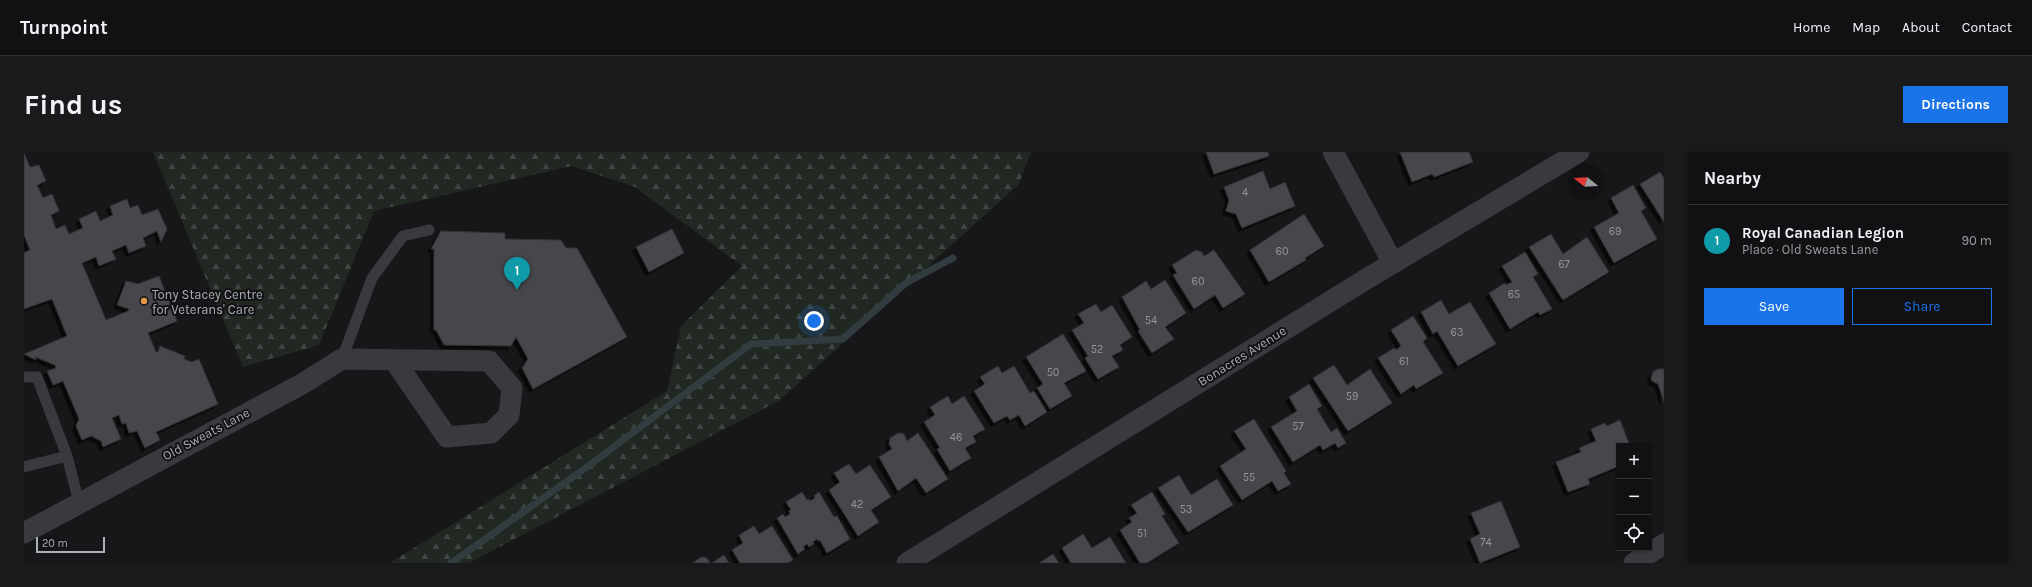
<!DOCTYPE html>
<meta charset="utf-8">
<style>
:root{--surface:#111113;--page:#1a1a1c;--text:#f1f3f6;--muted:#9c9da0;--line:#303133;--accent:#1a73e8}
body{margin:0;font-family:Karla,sans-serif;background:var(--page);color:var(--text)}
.controls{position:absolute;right:12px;bottom:12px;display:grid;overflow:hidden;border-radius:0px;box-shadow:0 1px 3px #0004}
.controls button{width:36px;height:36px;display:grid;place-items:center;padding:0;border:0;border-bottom:1px solid var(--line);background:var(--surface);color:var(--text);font:20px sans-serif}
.compass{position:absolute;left:1544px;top:12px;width:36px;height:36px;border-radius:50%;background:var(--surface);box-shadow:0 1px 3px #0004;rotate:288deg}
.scale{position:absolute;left:12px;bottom:10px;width:69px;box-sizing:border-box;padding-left:4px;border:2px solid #aab0b7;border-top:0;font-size:11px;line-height:14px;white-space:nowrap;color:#aab0b7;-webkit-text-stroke:3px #121214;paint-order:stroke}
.you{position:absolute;left:790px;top:169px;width:14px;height:14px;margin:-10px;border:3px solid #fff;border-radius:50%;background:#1a73e8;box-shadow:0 0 0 6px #1a73e833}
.badge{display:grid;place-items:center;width:26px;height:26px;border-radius:50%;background:var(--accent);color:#fff;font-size:13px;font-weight:700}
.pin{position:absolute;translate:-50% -33px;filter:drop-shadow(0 1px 2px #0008)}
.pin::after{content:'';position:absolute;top:21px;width:14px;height:12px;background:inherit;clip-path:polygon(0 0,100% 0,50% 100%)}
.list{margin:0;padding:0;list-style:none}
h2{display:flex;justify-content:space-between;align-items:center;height:52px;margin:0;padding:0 16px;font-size:17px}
h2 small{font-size:13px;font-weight:400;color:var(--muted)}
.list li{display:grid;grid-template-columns:26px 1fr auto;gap:12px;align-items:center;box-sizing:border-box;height:72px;padding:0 16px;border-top:1px solid var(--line)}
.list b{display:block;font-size:15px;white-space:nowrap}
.list p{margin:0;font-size:13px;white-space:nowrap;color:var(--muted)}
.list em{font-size:13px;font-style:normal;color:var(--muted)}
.actions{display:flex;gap:8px;padding:12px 16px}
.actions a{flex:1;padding:9px 0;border:1px solid var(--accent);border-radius:0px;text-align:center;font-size:14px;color:var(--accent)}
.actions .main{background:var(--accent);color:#fff}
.icon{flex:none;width:22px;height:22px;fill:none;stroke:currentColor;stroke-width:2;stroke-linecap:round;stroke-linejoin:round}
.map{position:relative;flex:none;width:1640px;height:411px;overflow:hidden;border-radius:0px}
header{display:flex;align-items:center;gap:24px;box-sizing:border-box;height:56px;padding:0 20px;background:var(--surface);border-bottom:1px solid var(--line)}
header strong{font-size:19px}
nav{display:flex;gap:22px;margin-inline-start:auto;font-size:14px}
.intro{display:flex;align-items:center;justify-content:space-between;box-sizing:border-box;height:96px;padding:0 24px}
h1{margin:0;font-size:28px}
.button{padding:10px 18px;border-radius:0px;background:var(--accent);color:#fff;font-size:14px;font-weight:700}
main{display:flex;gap:24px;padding:0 24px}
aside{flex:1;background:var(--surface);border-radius:0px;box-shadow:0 1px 3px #0004}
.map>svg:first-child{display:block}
</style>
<header>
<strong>Turnpoint</strong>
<nav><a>Home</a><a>Map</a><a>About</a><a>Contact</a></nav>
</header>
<div class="intro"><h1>Find us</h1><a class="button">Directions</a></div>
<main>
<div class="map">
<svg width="1640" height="411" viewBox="0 0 1640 411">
<defs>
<pattern id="forest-firs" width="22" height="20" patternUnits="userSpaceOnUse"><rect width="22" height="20" fill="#212822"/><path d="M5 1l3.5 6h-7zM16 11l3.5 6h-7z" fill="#3f4540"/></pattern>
<filter id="shadow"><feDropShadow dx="-3.5" dy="3.5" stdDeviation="0" flood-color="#0009"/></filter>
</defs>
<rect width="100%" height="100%" fill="#171719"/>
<path fill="url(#forest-firs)" d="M 129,0 L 1007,0 L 995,32 L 756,248 L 445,411 L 366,411 L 643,239 L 657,174 L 718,114 L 611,35 L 548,14 L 350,59 L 295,193 L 219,215 Z"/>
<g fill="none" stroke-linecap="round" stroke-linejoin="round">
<path stroke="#313b40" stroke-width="7" d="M 427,411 L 563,315 L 727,192 L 819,187 L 882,131 L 929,106"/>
</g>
<path fill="#46474b" stroke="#313235" filter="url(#shadow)" d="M 1182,0 L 1244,0 L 1245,4 L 1190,22 Z
M 1376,0 L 1445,0 L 1449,10 L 1410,25 L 1408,22 L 1388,30 Z
M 0,1 L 6,15 L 15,13 L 22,29 L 13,33 L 19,46 L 28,42 L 35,59 L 27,63 L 32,77 L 41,73 L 45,82 L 59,76 L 55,67 L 72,59 L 76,69 L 89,63 L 86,54 L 103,47 L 106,56 L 114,53 L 118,63 L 134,57 L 143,77 L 137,90 L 133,79 L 119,86 L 122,94 L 105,101 L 102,93 L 88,99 L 92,107 L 75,114 L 72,105 L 58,111 L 82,168 L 104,159 L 105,157 L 93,153 L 102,129 L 114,132 L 135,124 L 153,169 L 124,181 L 132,200 L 134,200 L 136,194 L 161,204 L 160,207 L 168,210 L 175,207 L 194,252 L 132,280 L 136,288 L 121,296 L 113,279 L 105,281 L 102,271 L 98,272 L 95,263 L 88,266 L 97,287 L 79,295 L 77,289 L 67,284 L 58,288 L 52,274 L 55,267 L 39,229 L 29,233 L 23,219 L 32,216 L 31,213 L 11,205 L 12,208 L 0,202 L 43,184 L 28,147 L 0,157 L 0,101 L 6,98 L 0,83 Z
M 1239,19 L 1246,37 L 1261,30 L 1271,54 L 1218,76 L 1212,62 L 1202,59 L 1205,48 L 1200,35 Z
M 1636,20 L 1640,26 L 1640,70 L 1616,32 Z
M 1609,33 L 1622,56 L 1617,59 L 1633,87 L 1590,111 L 1570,75 L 1595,61 L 1587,46 Z
M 1280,62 L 1300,94 L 1281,106 L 1282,108 L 1245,130 L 1226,98 Z
M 648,77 L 660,101 L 625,120 L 612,95 Z
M 417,79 L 481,81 L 481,87 L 537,88 L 542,96 L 553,96 L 603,185 L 509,237 L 498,216 L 504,207 L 492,185 L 487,194 L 420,193 L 412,178 L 410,178 L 410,97 L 407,97 Z
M 1527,82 L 1539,102 L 1563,85 L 1585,120 L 1539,148 L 1505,95 Z
M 1172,98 L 1178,100 L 1180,104 L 1190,98 L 1221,142 L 1199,156 L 1191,143 L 1170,157 L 1149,123 L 1153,121 L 1148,113 Z
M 1501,100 L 1514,122 L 1509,125 L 1528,157 L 1516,163 L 1514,160 L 1486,177 L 1465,141 L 1481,131 L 1482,133 L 1488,130 L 1478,114 Z
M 1141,128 L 1162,161 L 1141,175 L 1150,187 L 1128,201 L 1114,179 L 1116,178 L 1098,145 L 1122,129 L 1127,137 Z
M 1417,148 L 1425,162 L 1446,150 L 1472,192 L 1434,214 L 1413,179 L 1409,182 L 1397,160 Z
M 1072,152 L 1077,160 L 1088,153 L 1108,185 L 1096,193 L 1099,198 L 1088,204 L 1095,215 L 1074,227 L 1061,206 L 1064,204 L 1048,178 L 1060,171 L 1054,162 Z
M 1389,164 L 1403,186 L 1399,190 L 1419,221 L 1392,237 L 1390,233 L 1377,242 L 1354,206 L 1370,196 L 1372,198 L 1377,194 L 1367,178 Z
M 1039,182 L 1062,219 L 1040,231 L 1048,244 L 1026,257 L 1013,236 L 1019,232 L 1002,205 Z
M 1310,213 L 1323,233 L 1346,217 L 1368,251 L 1324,279 L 1289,226 Z
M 974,214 L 978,221 L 990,214 L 1006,241 L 1010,239 L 1023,260 L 1001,274 L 995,263 L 986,268 L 983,264 L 970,271 L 950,239 L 961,232 L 956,225 Z
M 1634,217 L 1640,217 L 1640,250 L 1634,232 L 1628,229 L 1627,226 L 1629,220 Z
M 1285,232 L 1298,254 L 1293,257 L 1307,280 L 1313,276 L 1322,291 L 1314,296 L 1311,291 L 1299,298 L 1296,293 L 1269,310 L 1247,275 L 1273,259 L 1265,245 Z
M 924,244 L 928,252 L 940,244 L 961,277 L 949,284 L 952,290 L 941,296 L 947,306 L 926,319 L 913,297 L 916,296 L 900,270 L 911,263 L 906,255 Z
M 1230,267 L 1262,319 L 1260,321 L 1267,332 L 1254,339 L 1248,329 L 1218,348 L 1196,314 L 1222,297 L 1210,279 Z
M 1596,268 L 1606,294 L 1595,294 L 1595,314 L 1564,327 L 1566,332 L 1544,340 L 1532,310 L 1557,300 L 1555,296 L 1572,289 L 1567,277 L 1581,271 L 1583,274 Z
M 874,281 L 880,282 L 883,289 L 894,281 L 924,327 L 902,341 L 892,326 L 874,339 L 855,305 L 868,297 L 865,292 L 866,286 Z
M 825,312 L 832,322 L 846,313 L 867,345 L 847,358 L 855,370 L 834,384 L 805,338 L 816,330 L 810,321 Z
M 1155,323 L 1167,343 L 1193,327 L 1209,353 L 1164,380 L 1134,336 Z
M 778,340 L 783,348 L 785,347 L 786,349 L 791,346 L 790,344 L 795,340 L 810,365 L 813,364 L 826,387 L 803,401 L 796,388 L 794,389 L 793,387 L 789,390 L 790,392 L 785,395 L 783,392 L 779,395 L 781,397 L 774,402 L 753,366 L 759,362 L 761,365 L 766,362 L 765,359 L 767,358 L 762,350 Z
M 1128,340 L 1141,362 L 1138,364 L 1155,391 L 1123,411 L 1116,411 L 1096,378 L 1108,370 L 1105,366 L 1113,361 L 1107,353 Z
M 1477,349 L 1496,395 L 1456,411 L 1446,387 L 1456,382 L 1447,361 Z
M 730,374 L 735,382 L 748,374 L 769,408 L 764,411 L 716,411 L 708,398 L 719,391 L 715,383 Z
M 1059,382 L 1068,396 L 1086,385 L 1102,411 L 1047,411 L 1038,396 Z
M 1029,402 L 1035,411 L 1015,411 Z
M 700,403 L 705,411 L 688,411 Z
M 677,405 L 683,406 L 686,411 L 669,411 Z"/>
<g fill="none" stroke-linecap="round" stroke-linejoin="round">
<path stroke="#383a3d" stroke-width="11" d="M 318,207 L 348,126 L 379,84 L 405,78
M 0,225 L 13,225 L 43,304
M 0,315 L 43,304 L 55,351"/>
<path stroke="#383a3d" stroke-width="21" d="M 1309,0 L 1369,111
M 0,381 L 278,232 L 318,207 L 465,209 L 488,236 L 485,263 L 467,281 L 423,285 L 370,208
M 883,411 L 1344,126 L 1555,0
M 1610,411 L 1640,392"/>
</g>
<circle fill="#e09a48" stroke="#121214" stroke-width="1.5" cx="120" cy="149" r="4"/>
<g text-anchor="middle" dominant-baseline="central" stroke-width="4" stroke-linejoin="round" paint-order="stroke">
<g font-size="11" fill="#91969c">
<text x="1221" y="40">4</text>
<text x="1591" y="79">69</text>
<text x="1258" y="99">60</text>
<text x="1540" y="112">67</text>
<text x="1174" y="129">60</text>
<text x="1490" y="142">65</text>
<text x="1127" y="168">54</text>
<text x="1433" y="180">63</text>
<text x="1073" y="197">52</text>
<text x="1380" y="209">61</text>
<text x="1029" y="220">50</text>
<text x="1328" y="244">59</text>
<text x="1274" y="274">57</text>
<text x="932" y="285">46</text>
<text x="1225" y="325">55</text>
<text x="833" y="352">42</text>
<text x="1162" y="357">53</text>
<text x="1118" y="381">51</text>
<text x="1462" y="390">74</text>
</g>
<g font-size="13" fill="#aab0b7" stroke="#121214" text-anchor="start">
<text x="128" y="142">Tony Stacey Centre<tspan x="128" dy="15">for Veterans' Care</tspan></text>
</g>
<g font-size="13" fill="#aab0b7" stroke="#121214">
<text transform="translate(1218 204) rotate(-32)">Bonacres Avenue</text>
<text transform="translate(182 282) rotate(-28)">Old Sweats Lane</text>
</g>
</g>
</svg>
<div class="controls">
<button>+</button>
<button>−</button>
<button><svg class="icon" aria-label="locate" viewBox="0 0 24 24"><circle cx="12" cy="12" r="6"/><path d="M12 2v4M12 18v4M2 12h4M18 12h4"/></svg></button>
</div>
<svg class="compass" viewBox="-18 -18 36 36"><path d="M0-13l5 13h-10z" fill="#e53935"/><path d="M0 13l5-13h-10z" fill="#9c9da0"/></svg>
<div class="scale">20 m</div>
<div class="you"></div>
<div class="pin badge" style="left:493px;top:138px;background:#0f9aa8">1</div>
</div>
<aside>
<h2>Nearby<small></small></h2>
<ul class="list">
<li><span class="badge" style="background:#0f9aa8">1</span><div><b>Royal Canadian Legion</b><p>Place · Old Sweats Lane</p></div><em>90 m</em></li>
</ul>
<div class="actions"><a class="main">Save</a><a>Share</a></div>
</aside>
</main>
